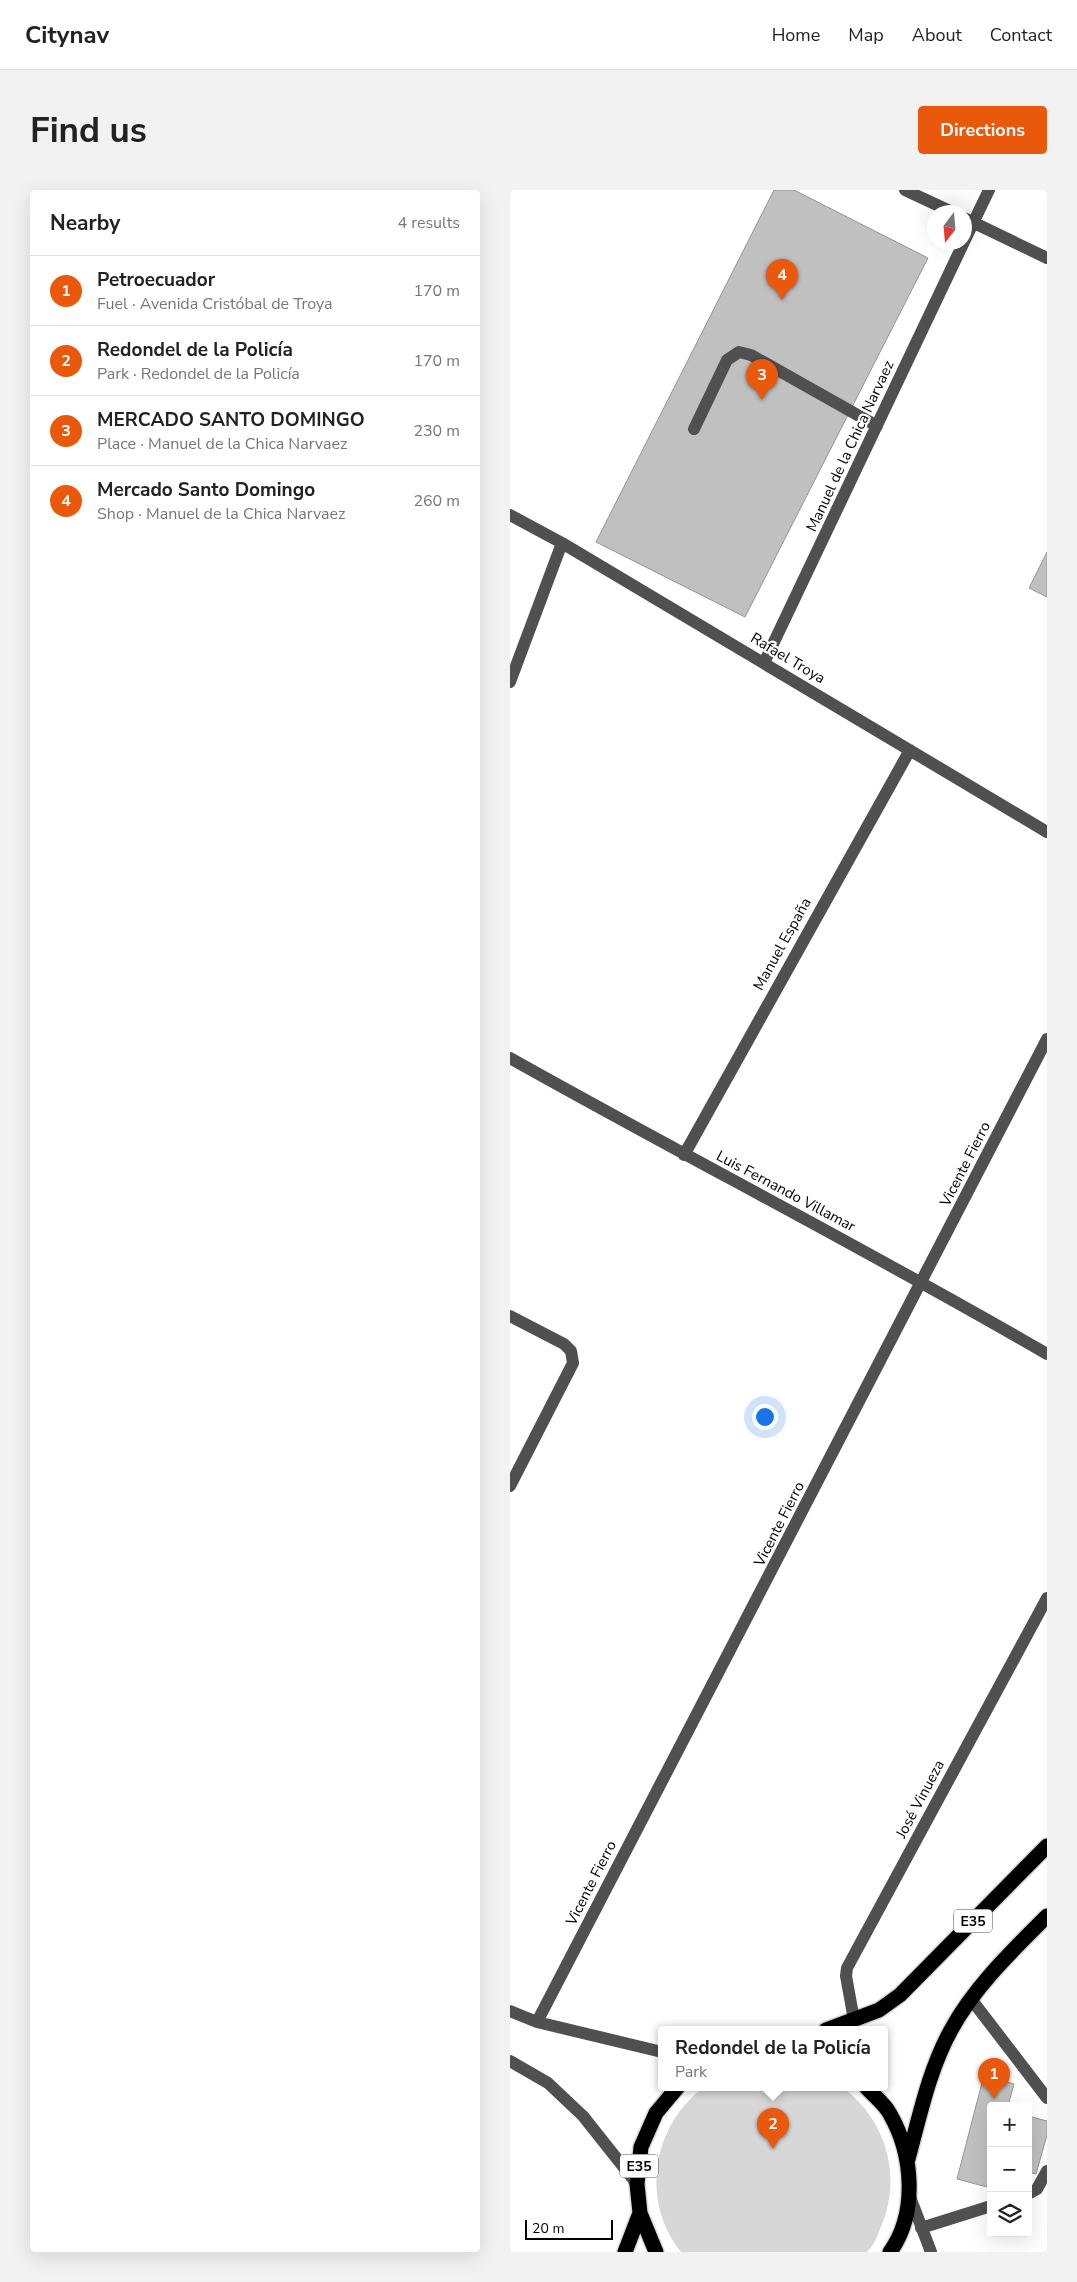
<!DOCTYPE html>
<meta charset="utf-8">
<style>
:root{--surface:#fff;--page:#f2f2f2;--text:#222;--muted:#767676;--line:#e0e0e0;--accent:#ea580c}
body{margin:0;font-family:"Nunito Sans",sans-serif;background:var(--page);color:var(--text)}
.controls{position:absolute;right:15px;bottom:15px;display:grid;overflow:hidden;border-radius:5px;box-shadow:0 5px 20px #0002}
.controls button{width:45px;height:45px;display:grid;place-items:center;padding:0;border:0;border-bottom:1px solid var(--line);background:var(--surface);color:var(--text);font:25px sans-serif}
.compass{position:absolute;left:417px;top:15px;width:45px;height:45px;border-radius:50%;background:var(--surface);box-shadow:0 5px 20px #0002;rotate:196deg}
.scale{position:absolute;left:15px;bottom:12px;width:88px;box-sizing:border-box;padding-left:5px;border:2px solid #000;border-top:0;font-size:14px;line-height:18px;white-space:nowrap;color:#000;-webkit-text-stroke:4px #fff;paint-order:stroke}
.you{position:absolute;left:254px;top:1226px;width:18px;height:18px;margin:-12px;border:4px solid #fff;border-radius:50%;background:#1a73e8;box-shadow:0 0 0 8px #1a73e833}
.badge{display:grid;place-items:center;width:32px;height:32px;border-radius:50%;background:var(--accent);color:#fff;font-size:16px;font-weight:700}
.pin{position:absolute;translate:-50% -41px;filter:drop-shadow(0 1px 2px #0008)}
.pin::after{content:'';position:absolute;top:26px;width:18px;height:15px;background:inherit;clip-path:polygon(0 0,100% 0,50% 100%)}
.popup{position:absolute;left:148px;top:1836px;width:230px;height:65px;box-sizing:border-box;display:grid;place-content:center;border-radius:5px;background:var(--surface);filter:drop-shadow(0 1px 4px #0005);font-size:16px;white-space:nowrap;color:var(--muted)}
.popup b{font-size:19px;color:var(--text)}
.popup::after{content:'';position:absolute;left:50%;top:100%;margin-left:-10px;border:10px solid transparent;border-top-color:var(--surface)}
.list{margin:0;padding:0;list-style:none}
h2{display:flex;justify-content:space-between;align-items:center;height:65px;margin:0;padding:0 20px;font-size:21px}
h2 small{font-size:16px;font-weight:400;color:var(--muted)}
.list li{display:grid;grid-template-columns:32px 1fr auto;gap:15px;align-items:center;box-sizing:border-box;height:70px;padding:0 20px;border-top:1px solid var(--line)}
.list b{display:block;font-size:19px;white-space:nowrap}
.list p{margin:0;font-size:16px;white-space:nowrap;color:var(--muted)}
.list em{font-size:16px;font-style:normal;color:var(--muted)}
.icon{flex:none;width:28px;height:28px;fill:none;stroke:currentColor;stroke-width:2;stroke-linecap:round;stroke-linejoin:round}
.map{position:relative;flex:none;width:537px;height:2062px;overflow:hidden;border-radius:5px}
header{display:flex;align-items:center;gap:30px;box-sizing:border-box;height:70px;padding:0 25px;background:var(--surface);border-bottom:1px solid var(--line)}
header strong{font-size:24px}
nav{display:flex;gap:28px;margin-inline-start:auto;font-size:18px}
.intro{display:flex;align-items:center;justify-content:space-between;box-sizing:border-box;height:120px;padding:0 30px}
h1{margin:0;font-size:35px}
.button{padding:12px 22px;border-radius:5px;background:var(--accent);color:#fff;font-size:18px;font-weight:700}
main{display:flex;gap:30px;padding:0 30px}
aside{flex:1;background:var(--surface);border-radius:5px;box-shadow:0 5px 20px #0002}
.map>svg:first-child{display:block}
</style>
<header>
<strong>Citynav</strong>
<nav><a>Home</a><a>Map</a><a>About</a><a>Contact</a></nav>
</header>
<div class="intro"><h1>Find us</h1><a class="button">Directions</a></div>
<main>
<aside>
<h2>Nearby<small>4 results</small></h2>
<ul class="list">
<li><span class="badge">1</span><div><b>Petroecuador</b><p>Fuel · Avenida Cristóbal de Troya</p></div><em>170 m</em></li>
<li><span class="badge">2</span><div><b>Redondel de la Policía</b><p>Park · Redondel de la Policía</p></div><em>170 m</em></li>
<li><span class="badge">3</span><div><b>MERCADO SANTO DOMINGO</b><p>Place · Manuel de la Chica Narvaez</p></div><em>230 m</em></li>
<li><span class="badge">4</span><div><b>Mercado Santo Domingo</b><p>Shop · Manuel de la Chica Narvaez</p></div><em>260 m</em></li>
</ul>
</aside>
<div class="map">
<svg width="537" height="2062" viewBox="0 0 537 2062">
<rect width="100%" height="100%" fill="#fff"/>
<path fill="#d7d7d7" d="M 193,1898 L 333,1898 C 377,1930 393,1989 370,2039 C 367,2047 364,2055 357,2062 L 171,2062 C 130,2012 142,1936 193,1898 Z"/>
<path fill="#c0c0c0" stroke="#949494" d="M 264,0 L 284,0 L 418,68 L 235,427 L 86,352 Z
M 537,362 L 537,407 L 519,398 Z
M 474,1885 L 504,1894 L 498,1916 L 481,1916 L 481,1998 L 447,1989 Z
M 518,1926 L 537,1931 L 537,1945 L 526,1984 L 518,1982 Z"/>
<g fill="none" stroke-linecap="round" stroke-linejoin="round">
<g stroke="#dbdbdb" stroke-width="18">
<path id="highway" d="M 316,1840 L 369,1820 L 390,1805 L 537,1656
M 357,1898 C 364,1906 375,1914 380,1924 C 403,1964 408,2023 380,2062
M 398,1969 C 410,1925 419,1880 441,1840 C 464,1797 503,1760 537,1726
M 115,2062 L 130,2023
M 146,2062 L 130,2023 L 127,1994 L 131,1957 L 146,1923 L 167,1898"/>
</g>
<path stroke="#505050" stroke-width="12" d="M 395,0 L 442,22
M 454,28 L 537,68
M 454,52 L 479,0
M 184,239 L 217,170 L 229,162 L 241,165 L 367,236
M 0,325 L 52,353 L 537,642
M 254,473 L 454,52
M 0,492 L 52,353
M 0,868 C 178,968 360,1061 537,1164
M 174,965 L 400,560
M 0,1126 L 54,1154 L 61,1161 L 63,1173 L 0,1296
M 461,1809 L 537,1908
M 0,1821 L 27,1832 L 152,1862
M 344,1830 L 336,1786 L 337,1778 L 537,1408
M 27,1832 L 537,849
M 0,1871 L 38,1893 L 73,1926 L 127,1994
M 518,2004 L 527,1999 L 537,1981
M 400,2007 L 421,2062
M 411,2038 L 481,2016"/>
<use href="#highway" stroke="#000" stroke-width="15"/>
</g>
<g text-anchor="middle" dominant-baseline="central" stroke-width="4.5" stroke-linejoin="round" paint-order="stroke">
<g fill="#fff" stroke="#4c4c4c" stroke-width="1">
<rect x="444" y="1719.5" width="38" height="23" rx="4"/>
<rect x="110" y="1964.5" width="38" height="23" rx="4"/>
</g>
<g font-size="14" font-weight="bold" fill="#000">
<text x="463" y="1731">E35</text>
<text x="129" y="1976">E35</text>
</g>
<g font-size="15" fill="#000" stroke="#fff">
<text transform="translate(340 256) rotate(-65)">Manuel de la Chica Narvaez</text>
<text transform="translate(278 468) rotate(31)">Rafael Troya</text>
<text transform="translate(272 754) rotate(-61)">Manuel España</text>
<text transform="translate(455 974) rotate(-63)">Vicente Fierro</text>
<text transform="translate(276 1001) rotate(28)">Luis Fernando Villamar</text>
<text transform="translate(269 1334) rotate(-63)">Vicente Fierro</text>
<text transform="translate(410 1609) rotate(-62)">José Vinueza</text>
<text transform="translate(81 1693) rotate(-63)">Vicente Fierro</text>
</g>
</g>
</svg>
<div class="controls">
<button>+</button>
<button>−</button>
<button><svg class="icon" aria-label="layers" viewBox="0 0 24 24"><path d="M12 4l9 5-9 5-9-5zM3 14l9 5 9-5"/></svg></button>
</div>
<svg class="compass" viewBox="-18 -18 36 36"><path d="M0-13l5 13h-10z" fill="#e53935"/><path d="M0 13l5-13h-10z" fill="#767676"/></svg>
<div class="scale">20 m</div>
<div class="you"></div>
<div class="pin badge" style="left:484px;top:1909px">1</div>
<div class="pin badge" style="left:263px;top:1959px">2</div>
<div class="popup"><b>Redondel de la Policía</b>Park</div>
<div class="pin badge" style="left:252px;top:210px">3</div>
<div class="pin badge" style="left:272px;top:110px">4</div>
</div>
</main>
